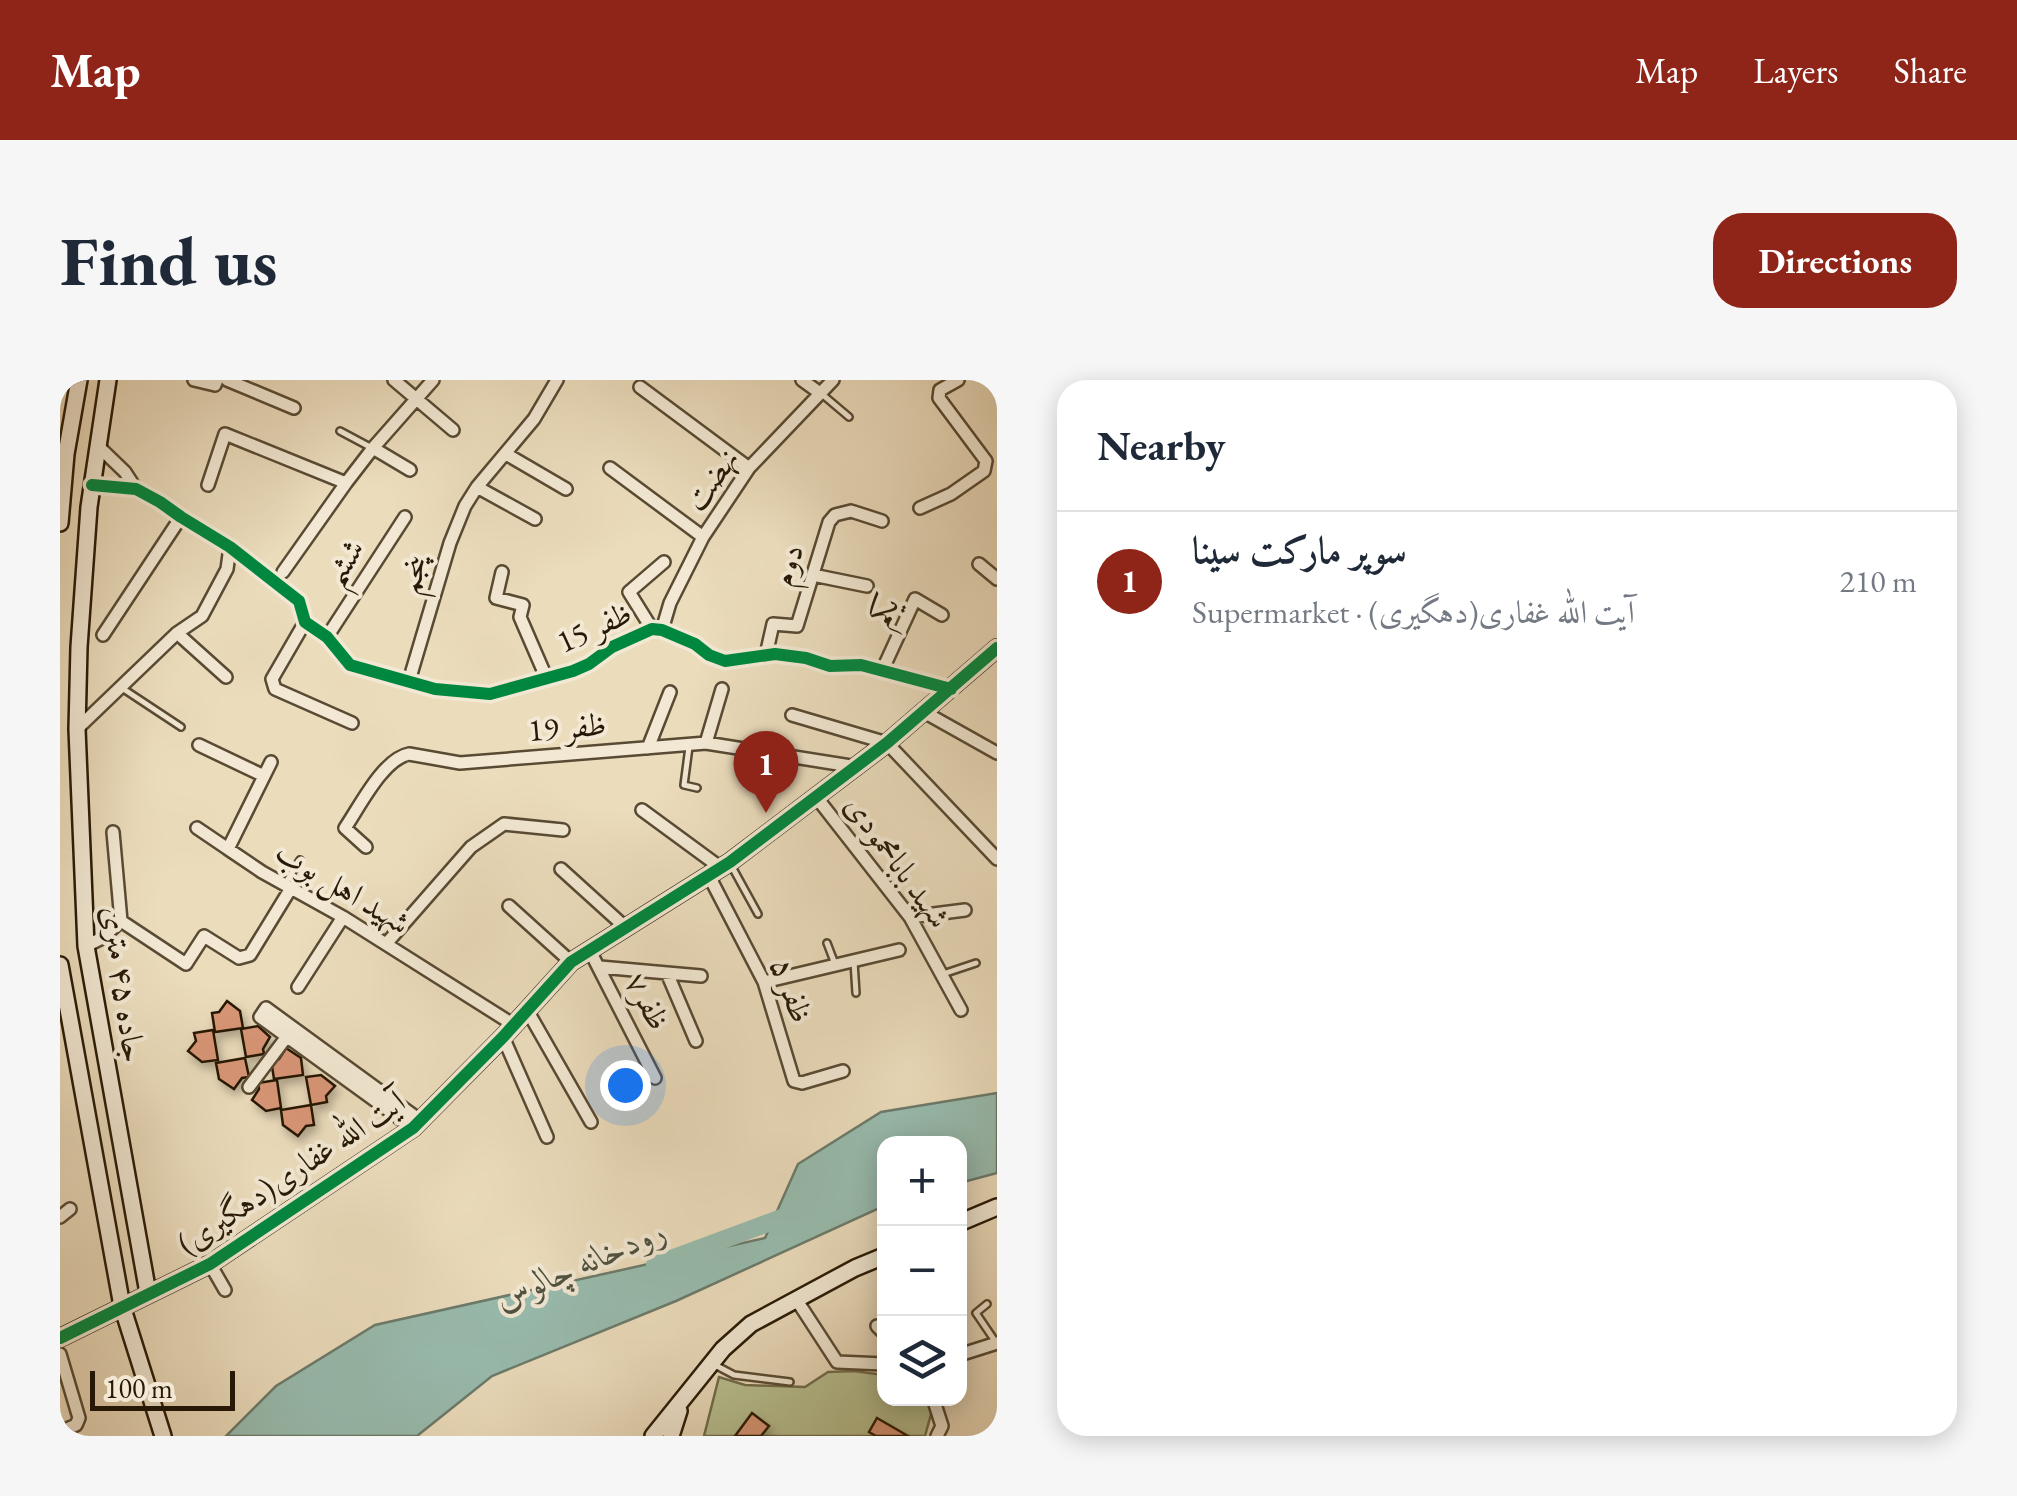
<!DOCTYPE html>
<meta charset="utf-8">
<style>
:root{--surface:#fff;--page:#f6f6f7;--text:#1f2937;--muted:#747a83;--line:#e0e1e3;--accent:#8f2418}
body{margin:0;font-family:"EB Garamond",Amiri,serif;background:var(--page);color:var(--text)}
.controls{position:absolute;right:30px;bottom:30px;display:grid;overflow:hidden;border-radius:20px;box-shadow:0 5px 25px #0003}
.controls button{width:90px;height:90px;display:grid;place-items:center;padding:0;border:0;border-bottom:2px solid var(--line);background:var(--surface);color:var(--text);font:50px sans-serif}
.scale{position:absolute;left:30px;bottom:25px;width:145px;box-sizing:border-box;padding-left:10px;border:5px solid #271905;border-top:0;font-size:28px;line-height:35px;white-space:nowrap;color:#271905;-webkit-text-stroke:8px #f2e8d3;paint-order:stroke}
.you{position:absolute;left:565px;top:705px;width:35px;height:35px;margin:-25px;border:8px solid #fff;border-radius:50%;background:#1a73e8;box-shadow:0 0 0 15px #1a73e833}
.badge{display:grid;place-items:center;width:65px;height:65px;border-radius:50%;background:var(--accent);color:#fff;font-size:32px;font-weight:700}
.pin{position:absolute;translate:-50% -82px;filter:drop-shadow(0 2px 5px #0008)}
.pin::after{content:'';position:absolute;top:52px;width:35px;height:30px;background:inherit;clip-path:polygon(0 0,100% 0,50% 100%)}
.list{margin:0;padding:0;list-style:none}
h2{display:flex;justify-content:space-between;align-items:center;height:130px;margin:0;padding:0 40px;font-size:42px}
h2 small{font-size:32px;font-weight:400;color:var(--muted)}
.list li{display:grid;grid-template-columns:65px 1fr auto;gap:30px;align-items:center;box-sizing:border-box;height:140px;padding:0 40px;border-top:2px solid var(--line)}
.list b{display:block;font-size:38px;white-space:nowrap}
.list p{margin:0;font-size:32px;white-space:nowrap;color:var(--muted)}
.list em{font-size:32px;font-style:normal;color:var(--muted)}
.icon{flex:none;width:55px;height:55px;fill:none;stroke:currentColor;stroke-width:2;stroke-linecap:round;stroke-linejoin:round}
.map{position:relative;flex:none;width:937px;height:1056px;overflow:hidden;border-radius:30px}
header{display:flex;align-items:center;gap:60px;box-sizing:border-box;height:140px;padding:0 50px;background:var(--accent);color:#fff}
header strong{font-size:48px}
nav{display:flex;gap:55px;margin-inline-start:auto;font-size:35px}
.intro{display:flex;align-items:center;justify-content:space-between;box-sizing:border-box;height:240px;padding:0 60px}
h1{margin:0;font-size:70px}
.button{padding:25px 45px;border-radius:30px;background:var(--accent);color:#fff;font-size:35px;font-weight:700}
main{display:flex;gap:60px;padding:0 60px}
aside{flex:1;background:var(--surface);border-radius:30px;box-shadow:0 5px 25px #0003}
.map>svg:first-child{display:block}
</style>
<header>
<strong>Map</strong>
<nav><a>Map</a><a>Layers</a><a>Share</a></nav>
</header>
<div class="intro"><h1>Find us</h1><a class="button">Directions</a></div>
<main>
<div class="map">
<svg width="937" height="1056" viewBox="0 0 937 1056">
<defs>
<filter id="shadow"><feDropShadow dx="3.5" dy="6" stdDeviation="5" flood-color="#0004"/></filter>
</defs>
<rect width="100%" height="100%" fill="#ebdcbc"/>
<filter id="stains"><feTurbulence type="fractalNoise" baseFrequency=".002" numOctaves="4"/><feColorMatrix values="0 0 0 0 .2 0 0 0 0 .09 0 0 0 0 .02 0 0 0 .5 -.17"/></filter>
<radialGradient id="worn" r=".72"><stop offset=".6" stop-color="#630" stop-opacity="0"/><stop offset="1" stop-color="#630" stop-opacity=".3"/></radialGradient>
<path fill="#b7c091" stroke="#6f6c4b" stroke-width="2.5" d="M 794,991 L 824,995 L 824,1018 L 868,1019 L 873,1027 L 865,1056 L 644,1056 L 659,997 L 685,1005 L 745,1007 L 768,992 Z"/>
<path fill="#98bcaf" stroke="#6b7b6b" stroke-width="2.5" d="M 937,713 L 937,793 L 900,803 L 899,764 L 824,764 L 824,826 L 616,921 L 432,996 L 357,1056 L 166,1056 L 216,1006 L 315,945 L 705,858 L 738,784 L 821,732 Z"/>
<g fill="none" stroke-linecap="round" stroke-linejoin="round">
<path stroke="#98bcaf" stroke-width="18" d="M 595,885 L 735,833"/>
</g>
<path fill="#d89677" stroke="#271905" stroke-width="2.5" filter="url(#shadow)" d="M 167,621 L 180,631 L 183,648 L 155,652 L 152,633 L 159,632 Z
M 198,646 L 210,657 L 203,669 L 204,674 L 186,677 L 181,649 Z
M 153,650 L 158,680 L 142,682 L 128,671 L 136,661 L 134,653 Z
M 226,668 L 241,678 L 243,695 L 214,699 L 211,680 L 219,679 Z
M 185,678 L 189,697 L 182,698 L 174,709 L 159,699 L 156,683 Z
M 261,695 L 275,706 L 266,716 L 267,722 L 251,725 L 246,697 Z
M 217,700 L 221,728 L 206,731 L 192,720 L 199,709 L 198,703 Z
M 251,725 L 254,745 L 246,746 L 238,756 L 223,745 L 221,730 Z
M 692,1033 L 709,1046 L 701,1056 L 675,1056 Z
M 817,1038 L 848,1056 L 816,1056 L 809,1052 Z"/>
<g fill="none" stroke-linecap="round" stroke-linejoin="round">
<g stroke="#584a33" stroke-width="10">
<path id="lane" d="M 763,15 L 789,37
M 280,51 L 310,67
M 62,308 L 121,347
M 629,367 L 624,405 L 637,408
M 671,485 L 698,534
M 226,502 L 240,480
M 767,563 L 775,584
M 794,582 L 796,613
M 883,594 L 916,583
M 927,924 L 916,933 L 935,961
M 655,985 L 674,995 L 730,1002"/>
</g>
<g stroke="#584a33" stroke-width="16">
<path id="street" d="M 134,0 L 155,5 L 157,0
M 167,0 L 234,28
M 334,0 L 393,50
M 742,0 L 760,13
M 580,7 L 689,88
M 37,65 L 65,92 L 76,109
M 313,68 L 350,90
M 446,74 L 506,109
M 550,88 L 643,157
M 32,105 L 76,109 L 100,122 L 121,137 L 170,167 L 239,221 L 245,242 L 267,257 L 290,285 L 375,309 L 430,314 L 513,291 L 529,284 L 552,267 L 592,249 L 602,250 L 635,264 L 649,275 L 665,281 L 715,274 L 746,278 L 770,286 L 801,285 L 891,309
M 148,105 L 165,54 L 286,103 L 313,68 L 373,0
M 417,107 L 475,139
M 860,128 L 891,114 L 924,91 L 926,81 L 879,18 L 880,10 L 898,0
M 919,184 L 937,199
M 223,192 L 286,103
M 442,192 L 436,218 L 463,225 L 460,237 L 486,297
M 753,195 L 807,206
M 245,242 L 212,299 L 215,309 L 292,343
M 592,249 L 569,212 L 604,182
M 602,250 L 610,223 L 643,157 L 689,88 L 773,0
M 117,253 L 166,297
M 43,255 L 121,137
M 267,257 L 345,137
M 706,275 L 713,244 L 737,246 L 769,142 L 775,135 L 791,131 L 822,141
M 822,291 L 855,219 L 882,235
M 349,301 L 390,163 L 405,126 L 417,107 L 474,39 L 497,0
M 864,332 L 937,373
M 732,335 L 827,363 L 937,479
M 17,349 L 117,253 L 142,236 L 167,189 L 170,167
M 646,363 L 662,309
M 139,365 L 204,396
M 588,368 L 610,312
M 211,382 L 168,469 L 202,492 L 283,537 L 454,645
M 757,418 L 850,537 L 901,630
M 582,430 L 661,488
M 137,448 L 168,469
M 53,452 L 61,541 L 126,584 L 144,556 L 179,578 L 190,575 L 231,508
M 306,467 L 285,448 C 300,426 323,379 349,374 L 400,383 L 646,363 L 797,387
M 501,489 L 565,547
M 649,496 L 704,602 L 734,701 L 742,703 L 783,691
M 449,526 L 511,582
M 850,537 L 905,530
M 326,564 L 411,467 L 444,444 L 503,450
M 26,566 L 42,558 L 61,541
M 529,569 L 595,698
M 540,587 L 641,596
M 607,593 L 636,661
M 704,602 L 839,570
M 238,607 L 283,537
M 467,630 L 531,742
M 443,657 L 487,757
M 189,707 L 231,651
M 353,748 L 200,637 L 206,628 L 361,741
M 0,837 L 10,829
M 150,884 L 165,910
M 736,919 L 777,982 L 824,984
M 817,946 L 824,953
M 0,974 L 19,1038 L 16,1045 L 0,1052
M 899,975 L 937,963
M 873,1018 L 882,1046 L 877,1056"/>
</g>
<g stroke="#271905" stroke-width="20">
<path id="secondary" d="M 48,0 L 29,127 L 19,267 L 17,349 L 26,566 L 88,913
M 0,143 L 6,74 L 19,0
M 0,585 L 62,926 L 103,1056
M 899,843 L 937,827
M 0,958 L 150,884 L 353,748 L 443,657 L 511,582 L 670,482 L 827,363 L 937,268
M 593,1056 L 663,969 L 691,944 L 795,888 L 824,876
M 611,1056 L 619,1031"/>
</g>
<use href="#lane" stroke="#f2e8d3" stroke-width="5"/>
<use href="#street" stroke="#f2e8d3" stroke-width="11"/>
<use href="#secondary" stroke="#f2e8d3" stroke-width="15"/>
<g stroke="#f2e8d3" stroke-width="19">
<path id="cycleway" d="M 32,105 L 76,109 L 100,122 L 121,137 L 170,167 L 239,221 L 245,242 L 267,257 L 290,285 L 375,309 L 430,314 L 513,291 L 529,284 L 552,267 L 592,249 L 602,250 L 635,264 L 649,275 L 665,281 L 715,274 L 746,278 L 770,286 L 801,285 L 891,309
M 0,958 L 150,884 L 353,748 L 443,657 L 511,582 L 670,482 L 827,363 L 937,268"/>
</g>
<use href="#cycleway" stroke="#00873e" stroke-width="12"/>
</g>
<g text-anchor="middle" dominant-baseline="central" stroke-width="8" stroke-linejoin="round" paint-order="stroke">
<g font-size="32" fill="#271905" stroke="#f2e8d3">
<text transform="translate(651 99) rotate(-54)">نهضت</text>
<text transform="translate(283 182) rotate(-57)">ششم</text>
<text transform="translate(727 185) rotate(-73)">دوم</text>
<text transform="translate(352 194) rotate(-73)">پنجم</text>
<text transform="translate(823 230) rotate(-58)">یکم</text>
<text transform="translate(534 247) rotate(-25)">ظفر 15</text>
<text transform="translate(507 347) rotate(-5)">ظفر 19</text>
<text transform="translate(838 481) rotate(54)">شهید بابامحمودی</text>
<text transform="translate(283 507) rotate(31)">شهید اهل بوب</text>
<text transform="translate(64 604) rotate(82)">جاده ۴۵ متری</text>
<text transform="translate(732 610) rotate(70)">ظفر ۵</text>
<text transform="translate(588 621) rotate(63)">ظفر۷</text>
<text transform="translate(231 792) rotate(-34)">آیت الله غفاری(دهگیری)</text>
</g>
<g font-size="35" font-style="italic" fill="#4f5240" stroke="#f2e8d3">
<text transform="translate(520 883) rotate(-23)">رودخانه چالوس</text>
</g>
</g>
<rect width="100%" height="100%" filter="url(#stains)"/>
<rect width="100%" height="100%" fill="url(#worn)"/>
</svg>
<div class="controls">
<button>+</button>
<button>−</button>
<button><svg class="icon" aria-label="layers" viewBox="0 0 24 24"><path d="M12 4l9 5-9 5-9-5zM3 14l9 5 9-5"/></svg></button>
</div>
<div class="scale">100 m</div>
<div class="you"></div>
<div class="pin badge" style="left:706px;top:433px">1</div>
</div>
<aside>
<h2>Nearby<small></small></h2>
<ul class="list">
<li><span class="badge">1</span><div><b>سوپر مارکت سینا</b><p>Supermarket · آیت الله غفاری(دهگیری)</p></div><em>210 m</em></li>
</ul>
</aside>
</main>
